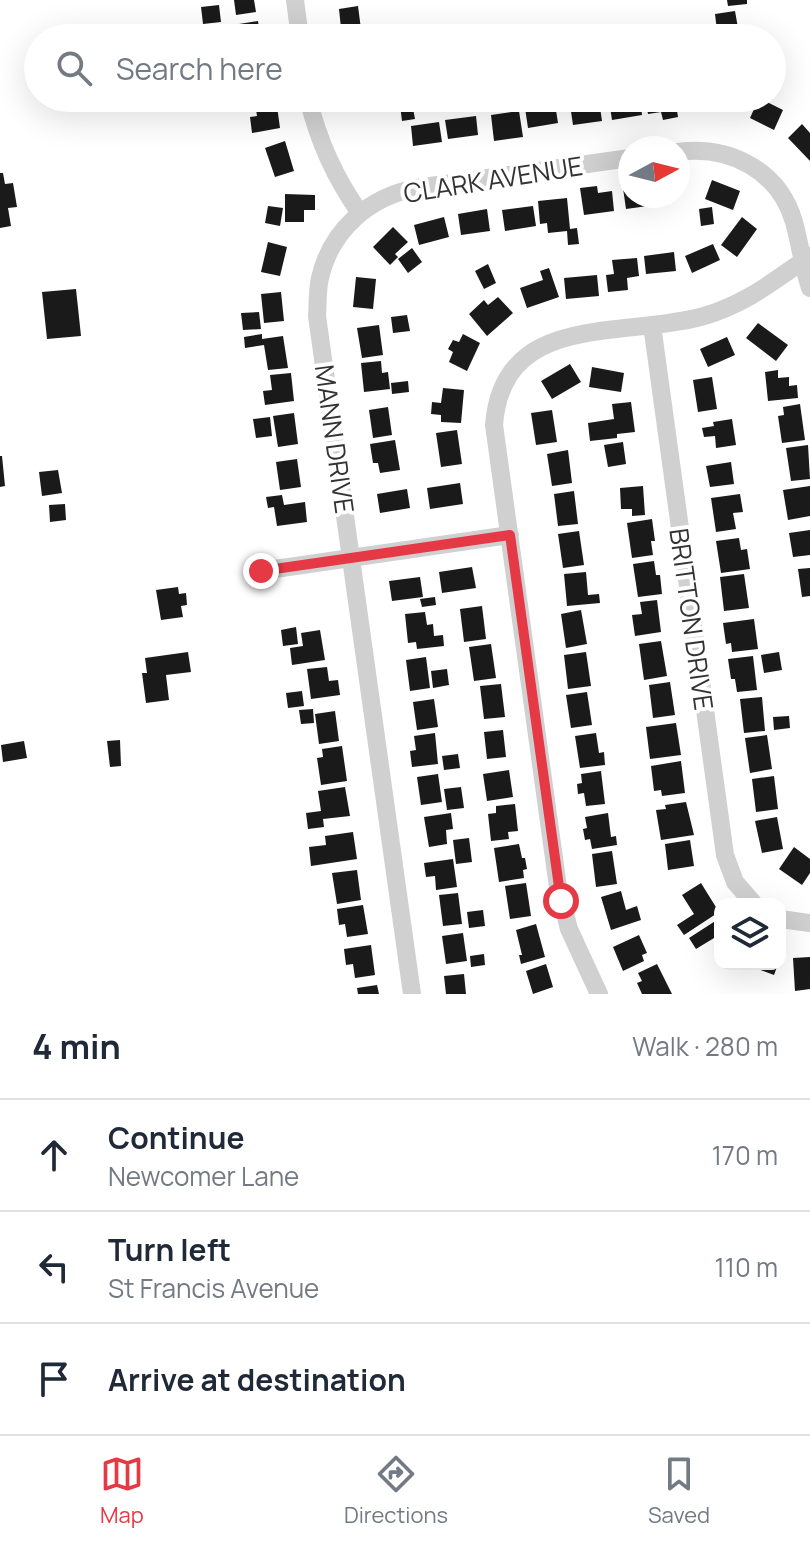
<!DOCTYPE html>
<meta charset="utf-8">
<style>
:root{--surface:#fff;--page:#f2f2f3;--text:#1f2937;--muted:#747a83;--line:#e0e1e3;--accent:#e63946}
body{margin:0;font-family:Manrope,sans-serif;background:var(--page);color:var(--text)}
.controls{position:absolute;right:24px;bottom:24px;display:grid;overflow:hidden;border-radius:16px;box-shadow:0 8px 32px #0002}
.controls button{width:72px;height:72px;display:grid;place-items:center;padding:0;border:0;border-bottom:2px solid var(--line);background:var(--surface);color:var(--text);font:40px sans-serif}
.compass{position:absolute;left:618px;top:136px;width:72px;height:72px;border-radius:50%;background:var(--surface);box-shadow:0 8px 32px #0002;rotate:83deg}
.stop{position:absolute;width:24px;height:24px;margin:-18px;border:6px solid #e63946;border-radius:50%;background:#fff}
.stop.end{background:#e63946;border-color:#fff;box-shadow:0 2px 8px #0008}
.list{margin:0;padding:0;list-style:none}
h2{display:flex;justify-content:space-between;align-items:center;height:104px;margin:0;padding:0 32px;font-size:34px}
h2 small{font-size:26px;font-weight:400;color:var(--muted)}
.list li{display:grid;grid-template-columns:52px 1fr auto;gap:24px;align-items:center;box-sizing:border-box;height:112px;padding:0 32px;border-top:2px solid var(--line)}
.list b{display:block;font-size:30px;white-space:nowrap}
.list p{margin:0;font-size:26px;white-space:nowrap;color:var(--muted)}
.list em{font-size:26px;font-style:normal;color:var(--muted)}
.icon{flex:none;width:44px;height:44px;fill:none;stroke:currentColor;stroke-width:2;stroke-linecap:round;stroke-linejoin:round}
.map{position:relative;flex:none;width:810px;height:994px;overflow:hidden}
.search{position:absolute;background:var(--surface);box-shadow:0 8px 32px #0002;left:24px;right:24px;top:24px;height:88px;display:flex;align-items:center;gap:20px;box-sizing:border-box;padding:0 28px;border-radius:44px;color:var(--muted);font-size:30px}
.sheet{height:440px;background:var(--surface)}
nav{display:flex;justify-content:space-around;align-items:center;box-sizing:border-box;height:112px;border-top:2px solid var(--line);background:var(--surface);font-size:22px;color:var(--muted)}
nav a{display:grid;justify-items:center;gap:4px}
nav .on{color:var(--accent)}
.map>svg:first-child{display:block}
</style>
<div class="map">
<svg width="810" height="994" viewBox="0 0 810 994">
<rect width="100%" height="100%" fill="#fff"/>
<path fill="#1a1a1a" d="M 234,0 L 254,0 L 256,12 L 236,15 Z
M 727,0 L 747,0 L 747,4 L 728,6 Z
M 219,5 L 221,22 L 203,24 L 201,7 Z
M 358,6 L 362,37 L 342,38 L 339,9 Z
M 735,11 L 738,28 L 717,31 L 715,14 Z
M 258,21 L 260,35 L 268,34 L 269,38 L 241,38 L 239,24 Z
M 480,98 L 501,98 L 502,105 L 482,108 Z
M 569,98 L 586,98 L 586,102 L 599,100 L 602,121 L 573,125 Z
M 622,98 L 640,98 L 642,115 L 612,120 L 609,100 Z
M 645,98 L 675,98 L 678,117 L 663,120 L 661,112 L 648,114 Z
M 700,98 L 730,98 L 729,109 L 699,108 Z
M 759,98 L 783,110 L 774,130 L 750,118 Z
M 276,99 L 280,128 L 252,133 L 250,117 L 257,116 L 255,103 Z
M 412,103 L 415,119 L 402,121 L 400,105 Z
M 555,104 L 558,123 L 528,128 L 525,108 Z
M 519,111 L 523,137 L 494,141 L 491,115 Z
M 476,116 L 478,135 L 448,139 L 445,120 Z
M 439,122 L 442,142 L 413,146 L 411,126 Z
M 802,124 L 810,133 L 810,161 L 788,138 Z
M 285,141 L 294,171 L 275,177 L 265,148 Z
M 0,173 L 3,173 L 5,184 L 13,183 L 17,207 L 8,208 L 11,226 L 0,228 Z
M 712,180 L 740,191 L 733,210 L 705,199 Z
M 597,186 L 598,193 L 612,191 L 614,211 L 584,215 L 580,188 Z
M 630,187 L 630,196 L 654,196 L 655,205 L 626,209 L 623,188 Z
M 285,194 L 315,195 L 315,210 L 304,210 L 304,222 L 285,222 Z
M 567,198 L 570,229 L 577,228 L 579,244 L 568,245 L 567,231 L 548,233 L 547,223 L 540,224 L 538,201 Z
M 268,206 L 283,208 L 280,226 L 265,223 Z
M 533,206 L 536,226 L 505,231 L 502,210 Z
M 712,207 L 714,224 L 701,226 L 699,209 Z
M 487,209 L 490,231 L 461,235 L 458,214 Z
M 444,217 L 449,237 L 419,245 L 414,225 Z
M 742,217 L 757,229 L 737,257 L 721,245 Z
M 393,227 L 408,242 L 395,254 L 398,257 L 390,265 L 373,247 Z
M 268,242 L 287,247 L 280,276 L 261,272 Z
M 713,244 L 720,260 L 692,273 L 685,256 Z
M 412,248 L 422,262 L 408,273 L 398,259 Z
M 674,252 L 676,271 L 646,274 L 644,256 Z
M 637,258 L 639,276 L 627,278 L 628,290 L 608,292 L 606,275 L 614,274 L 612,260 Z
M 488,264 L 496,283 L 484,289 L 475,271 Z
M 549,268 L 559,297 L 527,308 L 520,288 L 543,280 L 540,271 Z
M 597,275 L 599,296 L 566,299 L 564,278 Z
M 356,277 L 376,279 L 373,309 L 353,307 Z
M 76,289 L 81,336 L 47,339 L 42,292 Z
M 281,292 L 284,321 L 264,323 L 261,294 Z
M 498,297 L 513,313 L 487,336 L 469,314 L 484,300 L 488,305 Z
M 259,312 L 261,329 L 243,330 L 241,313 Z
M 407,315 L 410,331 L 393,333 L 391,317 Z
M 758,323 L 788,345 L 776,361 L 746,338 Z
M 379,325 L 383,355 L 362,358 L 357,328 Z
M 262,334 L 262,339 L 283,336 L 288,368 L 268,370 L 264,345 L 245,348 L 244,337 Z
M 463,334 L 480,343 L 467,371 L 449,362 L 453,352 L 448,349 L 453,340 L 459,342 Z
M 727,337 L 735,355 L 708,367 L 700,349 Z
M 381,361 L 382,373 L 388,372 L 390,389 L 364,392 L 361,363 Z
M 570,364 L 581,382 L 552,399 L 541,381 Z
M 592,367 L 624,373 L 621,392 L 589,387 Z
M 778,370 L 778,378 L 789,377 L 789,386 L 797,385 L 798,398 L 768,401 L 765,372 Z
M 291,373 L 294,401 L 265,405 L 263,391 L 272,390 L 270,375 Z
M 712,377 L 717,409 L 698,412 L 693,380 Z
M 408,381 L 409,392 L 392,394 L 391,383 Z
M 443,388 L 464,390 L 461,423 L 441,422 L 441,415 L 431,414 L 432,402 L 441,403 Z
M 631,402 L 635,432 L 617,434 L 617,438 L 590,441 L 588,423 L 614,419 L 612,404 Z
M 800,404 L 805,440 L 782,443 L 778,416 L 784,415 L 783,407 Z
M 388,407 L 392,435 L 373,438 L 369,410 Z
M 552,410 L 557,442 L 536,445 L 531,413 Z
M 294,413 L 298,444 L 278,447 L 273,416 Z
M 270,417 L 272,436 L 256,438 L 253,419 Z
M 732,419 L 736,445 L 716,448 L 715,436 L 704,437 L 702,428 L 714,426 L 713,422 Z
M 457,430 L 462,464 L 441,467 L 436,433 Z
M 395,440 L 400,470 L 380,473 L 378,463 L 373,463 L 370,444 Z
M 623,442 L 626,464 L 608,467 L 604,445 Z
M 808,445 L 810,479 L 791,481 L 786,448 Z
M 568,450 L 572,483 L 552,486 L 547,454 Z
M 0,456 L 2,456 L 5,486 L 0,487 Z
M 297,459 L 301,487 L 280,490 L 276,462 Z
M 731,462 L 734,484 L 710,487 L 706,466 Z
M 58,470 L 62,493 L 42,496 L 39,472 Z
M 460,483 L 463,504 L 430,509 L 427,488 Z
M 643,486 L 645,515 L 632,516 L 632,509 L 621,509 L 620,488 Z
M 810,486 L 810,516 L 788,520 L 783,490 Z
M 407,489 L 410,508 L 380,513 L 377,494 Z
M 574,491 L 578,524 L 558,526 L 554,494 Z
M 740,494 L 743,512 L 733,513 L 736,529 L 716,532 L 711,498 Z
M 282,495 L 284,505 L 305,502 L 307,522 L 277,526 L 274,507 L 268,508 L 266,497 Z
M 65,504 L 66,520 L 50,522 L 49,505 Z
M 652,519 L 655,541 L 651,541 L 653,555 L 632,558 L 627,523 Z
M 810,530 L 810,555 L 793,557 L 789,533 Z
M 579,531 L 584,565 L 563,568 L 558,534 Z
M 739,538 L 741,550 L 747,549 L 750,569 L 721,573 L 716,541 Z
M 654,561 L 656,575 L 660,575 L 662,594 L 638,597 L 633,564 Z
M 472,567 L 476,588 L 442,593 L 439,572 Z
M 810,568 L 810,596 L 802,597 L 798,569 Z
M 586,572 L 588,595 L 599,594 L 600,603 L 567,606 L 564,574 Z
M 744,574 L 749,608 L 724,611 L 720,577 Z
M 420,577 L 423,597 L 392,601 L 389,581 Z
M 178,587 L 179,594 L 186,593 L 187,605 L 181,606 L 183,617 L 161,620 L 156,590 Z
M 435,597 L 436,605 L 422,607 L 420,599 Z
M 657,600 L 661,632 L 635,636 L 632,615 L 642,614 L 640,602 Z
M 482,606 L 486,639 L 464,642 L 460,609 Z
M 581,610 L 587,644 L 566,648 L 561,614 Z
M 425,612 L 427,625 L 433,624 L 434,636 L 443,635 L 444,646 L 417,649 L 416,642 L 408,643 L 405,614 Z
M 754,619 L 758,649 L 732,652 L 731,643 L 726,644 L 723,623 Z
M 296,627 L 298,644 L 283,646 L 281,630 Z
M 320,630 L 325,660 L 292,665 L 290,648 L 303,646 L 301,633 Z
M 661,641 L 667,676 L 644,680 L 639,644 Z
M 491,644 L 496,678 L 474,681 L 469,647 Z
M 188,652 L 191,672 L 166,675 L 169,700 L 146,703 L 142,673 L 147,673 L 145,658 Z
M 586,652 L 591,686 L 568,689 L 564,655 Z
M 779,652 L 782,670 L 764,673 L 761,655 Z
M 753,656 L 757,690 L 737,692 L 735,679 L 731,679 L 728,659 Z
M 426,657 L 430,688 L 410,691 L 406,660 Z
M 327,667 L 329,681 L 338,680 L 340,695 L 311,699 L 307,669 Z
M 447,669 L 449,685 L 433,688 L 431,671 Z
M 670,682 L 675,715 L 653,718 L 649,685 Z
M 501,684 L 505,717 L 484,719 L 480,686 Z
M 302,691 L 304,706 L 288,708 L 286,693 Z
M 587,692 L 592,725 L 571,728 L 566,695 Z
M 762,697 L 765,731 L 744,733 L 740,699 Z
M 434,699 L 438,727 L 417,730 L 413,702 Z
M 313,709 L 314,723 L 301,724 L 299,710 Z
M 335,711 L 339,741 L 319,744 L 315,714 Z
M 789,716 L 790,728 L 774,730 L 773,717 Z
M 676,723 L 681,755 L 650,759 L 646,727 Z
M 503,730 L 506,757 L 487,759 L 484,732 Z
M 435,733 L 438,764 L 412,767 L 410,751 L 416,750 L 414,736 Z
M 596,733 L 599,753 L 604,752 L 605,765 L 580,768 L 575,736 Z
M 767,735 L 772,769 L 750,773 L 745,738 Z
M 120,740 L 121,766 L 110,767 L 107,741 Z
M 24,741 L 27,758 L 3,762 L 1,745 Z
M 342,746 L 347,781 L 321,785 L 317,758 L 323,757 L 322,749 Z
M 458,754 L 460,768 L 444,770 L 442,756 Z
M 681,761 L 685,793 L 662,796 L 661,790 L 654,791 L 651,766 Z
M 509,770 L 513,797 L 487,801 L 483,774 Z
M 601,771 L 605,804 L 586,806 L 584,793 L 578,794 L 577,784 L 582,783 L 581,774 Z
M 438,774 L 442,802 L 421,805 L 417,777 Z
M 774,776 L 778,809 L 756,812 L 752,779 Z
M 345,787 L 350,816 L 323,819 L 324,827 L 308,829 L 306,813 L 321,811 L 318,791 Z
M 461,787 L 464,808 L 447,810 L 444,789 Z
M 686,802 L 694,835 L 661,840 L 656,810 L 666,809 L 665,805 Z
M 515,804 L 518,831 L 508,832 L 509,839 L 491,841 L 488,814 L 496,813 L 496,806 Z
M 451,813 L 453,829 L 446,830 L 447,844 L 429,847 L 424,817 Z
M 608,813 L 611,837 L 616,836 L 617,845 L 592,849 L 590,839 L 585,840 L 583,829 L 587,828 L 585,817 Z
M 777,817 L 783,849 L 762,853 L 755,821 Z
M 353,832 L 357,859 L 311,866 L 309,847 L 326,845 L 325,836 Z
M 469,838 L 472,862 L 456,864 L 453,840 Z
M 690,840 L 694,866 L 668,870 L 665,844 Z
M 519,844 L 522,858 L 525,858 L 527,869 L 523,870 L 524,878 L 499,882 L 494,848 Z
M 794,847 L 810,859 L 810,873 L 802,885 L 779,869 Z
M 612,851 L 617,884 L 596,887 L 592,854 Z
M 453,859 L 457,887 L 436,890 L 435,876 L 426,877 L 424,863 Z
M 357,870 L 361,900 L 337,904 L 332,873 Z
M 526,883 L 531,916 L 510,919 L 505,886 Z
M 701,883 L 719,912 L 684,935 L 677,925 L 694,914 L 682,895 Z
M 621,891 L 626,910 L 637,906 L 641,920 L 611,930 L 601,897 Z
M 458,893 L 462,924 L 443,926 L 439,895 Z
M 363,905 L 368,934 L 347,937 L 345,924 L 339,925 L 337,909 Z
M 483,910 L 485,926 L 469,928 L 467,912 Z
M 720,918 L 720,948 L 714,938 L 696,949 L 689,938 Z
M 536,924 L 545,957 L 521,964 L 519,955 L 522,955 L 516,930 Z
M 463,933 L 467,961 L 446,964 L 442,936 Z
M 639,935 L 647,953 L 642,955 L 644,961 L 623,971 L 613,947 Z
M 371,945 L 375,975 L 355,978 L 353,964 L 346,965 L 344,949 Z
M 484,954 L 485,965 L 471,967 L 470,956 Z
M 810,957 L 810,989 L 795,991 L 793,958 Z
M 546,964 L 553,987 L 533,994 L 526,971 Z
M 657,964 L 672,994 L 642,994 L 637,983 L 642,981 L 638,973 Z
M 744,964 L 778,964 L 774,975 Z
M 464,974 L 466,994 L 446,994 L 444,976 Z
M 377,985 L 379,994 L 358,994 L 357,988 Z"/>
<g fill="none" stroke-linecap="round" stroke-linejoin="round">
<path stroke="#d0d0d0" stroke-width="18" d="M 295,0 L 300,38
M 308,98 C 318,140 335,178 360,213
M 678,152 C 729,145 779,170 794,222 C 800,244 803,267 810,288
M 652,325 L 725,855 L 735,882 L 754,904
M 261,571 L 510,535
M 780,919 L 810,923
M 412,994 L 317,316 C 318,303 317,291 320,278 C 331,230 369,197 416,188 L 630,158
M 599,994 L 569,929 L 558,887 L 494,425 C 503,310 624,339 704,316 C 746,304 775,280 810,256"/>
</g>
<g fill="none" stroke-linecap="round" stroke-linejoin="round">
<path stroke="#e63946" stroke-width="10" d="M 261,571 L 510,535 L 561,901"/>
</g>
<g text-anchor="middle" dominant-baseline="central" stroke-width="8" stroke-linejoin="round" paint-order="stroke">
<g font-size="26" fill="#333" stroke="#fff">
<text transform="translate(493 179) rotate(-9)">CLARK AVENUE</text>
<text transform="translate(335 439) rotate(82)">MANN DRIVE</text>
<text transform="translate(692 619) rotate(82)">BRITTON DRIVE</text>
</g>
</g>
</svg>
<div class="controls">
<button><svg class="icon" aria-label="layers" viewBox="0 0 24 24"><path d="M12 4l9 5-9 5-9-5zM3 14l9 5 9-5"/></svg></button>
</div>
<svg class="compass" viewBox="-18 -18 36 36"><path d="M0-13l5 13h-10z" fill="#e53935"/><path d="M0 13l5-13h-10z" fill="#747a83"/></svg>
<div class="stop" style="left:561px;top:901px"></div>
<div class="stop end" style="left:261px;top:571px"></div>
<div class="search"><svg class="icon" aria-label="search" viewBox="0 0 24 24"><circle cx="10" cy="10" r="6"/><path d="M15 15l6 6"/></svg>Search here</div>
</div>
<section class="sheet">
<h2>4 min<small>Walk · 280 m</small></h2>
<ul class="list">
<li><svg class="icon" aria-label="ahead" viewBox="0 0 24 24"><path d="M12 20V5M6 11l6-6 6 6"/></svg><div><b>Continue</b><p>Newcomer Lane</p></div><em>170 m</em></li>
<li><svg class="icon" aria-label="left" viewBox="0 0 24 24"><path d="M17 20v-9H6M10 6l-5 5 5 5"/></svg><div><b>Turn left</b><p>St Francis Avenue</p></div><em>110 m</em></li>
<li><svg class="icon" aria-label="arrive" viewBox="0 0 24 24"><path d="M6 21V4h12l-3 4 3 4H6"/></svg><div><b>Arrive at destination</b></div></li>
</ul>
</section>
<nav>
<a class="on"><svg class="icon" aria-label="map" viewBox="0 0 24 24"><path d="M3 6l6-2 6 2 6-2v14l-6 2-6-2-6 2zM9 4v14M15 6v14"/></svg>Map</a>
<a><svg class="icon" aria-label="directions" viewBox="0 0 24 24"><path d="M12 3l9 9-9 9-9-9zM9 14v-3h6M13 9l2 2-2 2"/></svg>Directions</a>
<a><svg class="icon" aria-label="saved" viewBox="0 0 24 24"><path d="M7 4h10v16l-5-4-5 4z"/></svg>Saved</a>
</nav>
